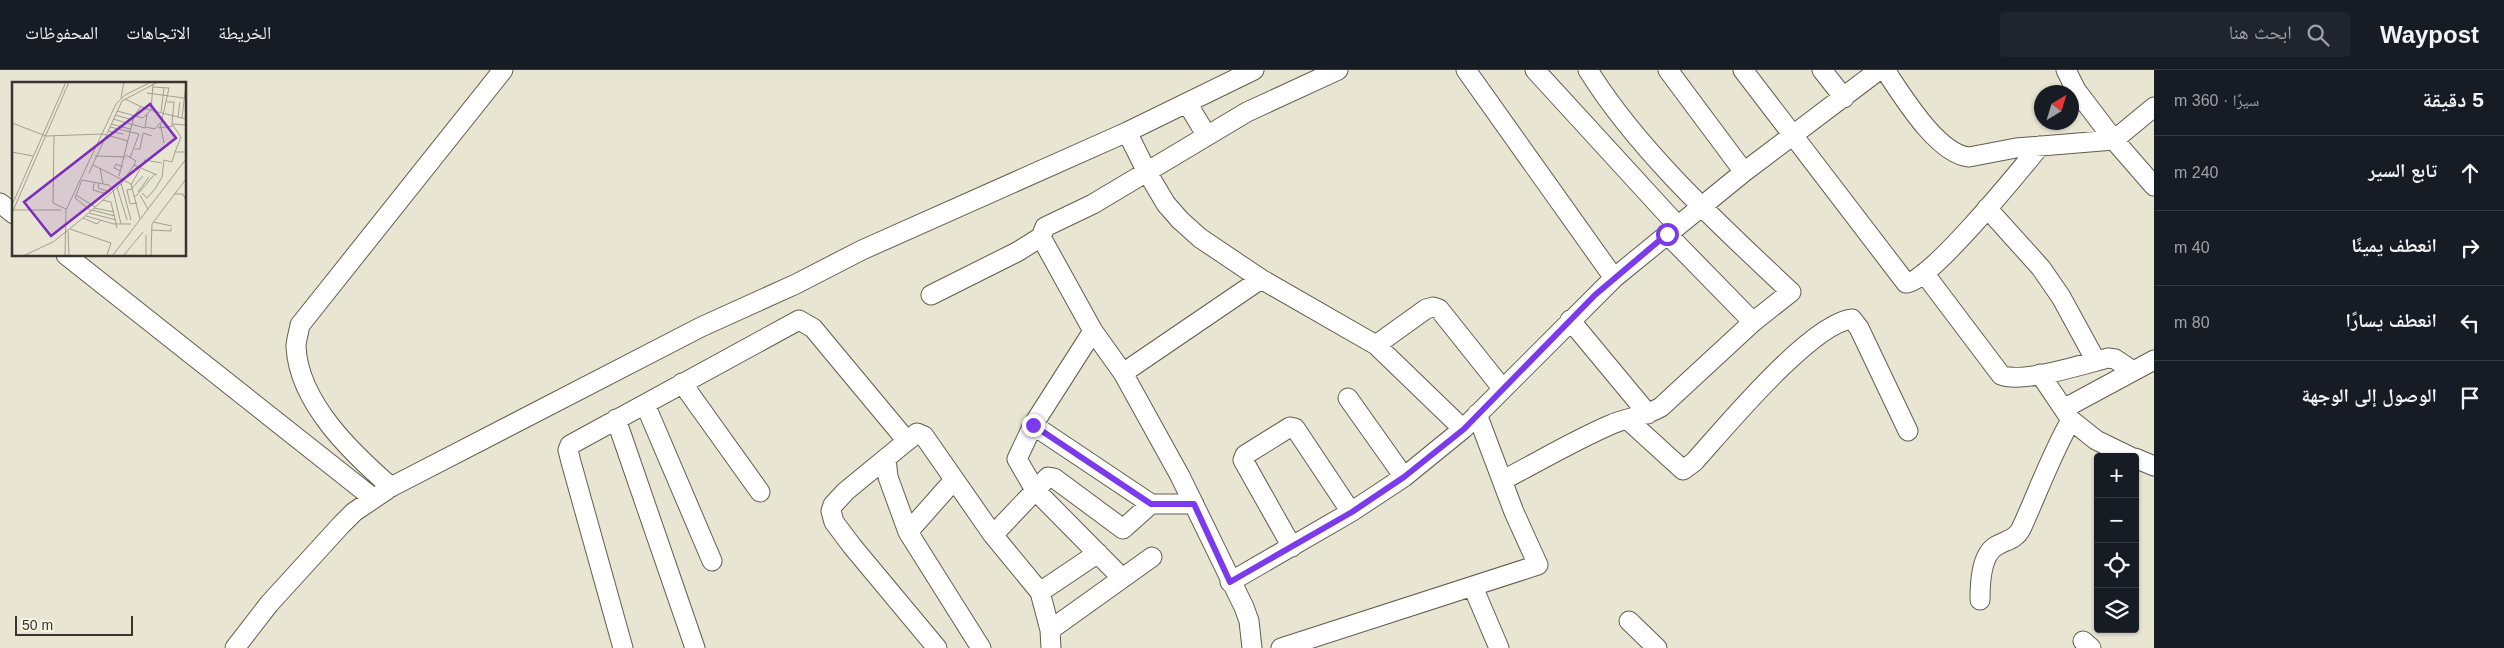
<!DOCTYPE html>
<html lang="ar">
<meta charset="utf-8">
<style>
:root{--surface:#171b24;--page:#20242c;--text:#f1f3f6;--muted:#9ea1a6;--line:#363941}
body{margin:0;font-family:Helvetica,"Noto Naskh Arabic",sans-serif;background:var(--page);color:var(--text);direction:rtl}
.controls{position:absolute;right:15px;bottom:15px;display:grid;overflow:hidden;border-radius:5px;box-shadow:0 1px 4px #0004}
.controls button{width:45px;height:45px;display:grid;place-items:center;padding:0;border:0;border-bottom:1px solid var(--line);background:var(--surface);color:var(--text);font:25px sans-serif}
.compass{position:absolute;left:2034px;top:15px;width:45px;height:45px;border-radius:50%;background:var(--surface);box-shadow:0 1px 4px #0004;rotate:38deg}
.scale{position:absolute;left:15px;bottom:12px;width:118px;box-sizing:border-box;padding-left:5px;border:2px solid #37352e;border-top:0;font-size:14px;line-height:18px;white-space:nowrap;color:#37352e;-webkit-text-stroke:4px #f7f3e0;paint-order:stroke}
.stop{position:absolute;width:15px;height:15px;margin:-11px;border:4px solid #7c3aed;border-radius:50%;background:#fff}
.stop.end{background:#7c3aed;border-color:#fff;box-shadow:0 1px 5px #0008}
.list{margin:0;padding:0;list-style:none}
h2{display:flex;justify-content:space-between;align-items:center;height:65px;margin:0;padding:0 20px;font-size:21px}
h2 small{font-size:16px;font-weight:400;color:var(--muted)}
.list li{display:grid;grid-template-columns:32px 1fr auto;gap:15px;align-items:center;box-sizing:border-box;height:75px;padding:0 20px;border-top:1px solid var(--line)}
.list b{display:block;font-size:19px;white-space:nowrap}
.list em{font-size:16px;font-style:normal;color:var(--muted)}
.icon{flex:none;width:28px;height:28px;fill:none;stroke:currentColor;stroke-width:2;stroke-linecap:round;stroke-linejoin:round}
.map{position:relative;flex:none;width:2154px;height:578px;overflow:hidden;direction:ltr}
header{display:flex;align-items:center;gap:30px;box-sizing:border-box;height:70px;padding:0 25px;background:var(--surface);border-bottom:1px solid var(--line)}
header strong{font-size:24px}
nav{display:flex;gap:28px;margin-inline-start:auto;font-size:18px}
.search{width:350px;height:45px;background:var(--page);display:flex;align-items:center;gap:12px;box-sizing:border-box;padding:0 18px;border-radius:5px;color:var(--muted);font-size:19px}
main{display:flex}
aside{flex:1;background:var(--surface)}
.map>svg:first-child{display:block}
</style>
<header>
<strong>Waypost</strong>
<div class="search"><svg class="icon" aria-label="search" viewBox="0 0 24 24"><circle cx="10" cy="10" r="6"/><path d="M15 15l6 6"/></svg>ابحث هنا</div>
<nav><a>الخريطة</a><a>الاتجاهات</a><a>المحفوظات</a></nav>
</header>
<main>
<aside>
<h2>5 دقيقة<small>سيرًا · 360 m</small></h2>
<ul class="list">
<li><svg class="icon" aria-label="ahead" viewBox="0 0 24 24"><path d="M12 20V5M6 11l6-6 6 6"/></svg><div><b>تابع السير</b></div><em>240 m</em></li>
<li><svg class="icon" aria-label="right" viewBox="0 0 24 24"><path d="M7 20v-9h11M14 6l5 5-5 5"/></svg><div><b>انعطف يمينًا</b></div><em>40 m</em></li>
<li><svg class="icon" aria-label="left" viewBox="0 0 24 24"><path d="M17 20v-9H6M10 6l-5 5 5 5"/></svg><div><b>انعطف يسارًا</b></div><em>80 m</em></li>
<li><svg class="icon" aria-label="arrive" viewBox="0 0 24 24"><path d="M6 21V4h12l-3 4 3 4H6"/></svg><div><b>الوصول إلى الوجهة</b></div></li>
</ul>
</aside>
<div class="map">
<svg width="2154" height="578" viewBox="0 0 2154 578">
<rect width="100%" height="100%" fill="#e9e5d3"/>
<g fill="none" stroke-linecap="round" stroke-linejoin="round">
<g stroke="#615e4e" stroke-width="21">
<path id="street" d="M 1466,0 L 1614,208
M 1535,0 L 1677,155
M 1668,0 L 1744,102
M 1743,0 L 1906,213 C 1928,214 2022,98 2040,76
M 1822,0 L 1844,28
M 1885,0 C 1902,25 1937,84 1969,87 L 2016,78 L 2114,70 L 2154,37
M 2066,0 L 2076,20 L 2114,70 L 2154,116
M 1187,33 L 1207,66
M 1127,62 L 1147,102 L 1166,134 L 1180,150 L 1200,168 L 1261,209 L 1376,275 L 1463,359
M 0,133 L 14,144
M 1987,138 L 2041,198 L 2061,227 L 2096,291
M 1667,164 L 1753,252
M 1041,167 L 1093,261 L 1123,303 L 1180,406 L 1244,537 L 1249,551 L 1252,578
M 66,185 L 373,428
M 1924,203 L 2001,305 C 2022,314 2084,294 2108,288 L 2115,289 L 2133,301
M 931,225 L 1017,182 L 1041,167 L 1045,157 L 1093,134 L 1247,42 L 1338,0
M 1570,250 L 1648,344
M 1093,261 L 1033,355 L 1017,389 L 1035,420 L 1122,508
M 1376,275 L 1426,239 L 1433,237 L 1439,239 L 1502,318
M 1123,303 L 1261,209
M 2040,304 L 2071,350 L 2096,370 L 2131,387
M 682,313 L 760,422
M 1348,328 L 1404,407
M 645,334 L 712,491
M 2065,338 L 2154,290
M 616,349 L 695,578
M 1627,349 L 1683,400 L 1694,392 C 1723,360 1811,253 1852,249 L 1859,258 L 1908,361
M 1033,355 L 1151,434 L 1194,434
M 907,371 L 846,421 L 833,435 L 831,441 L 834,452 L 852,476 L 937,578
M 2135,388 L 2154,396
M 886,389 L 888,407 L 908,462
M 954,410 L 908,462 L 981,578
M 1503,410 C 1538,392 1573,371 1610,355 C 1627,347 1645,347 1661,337 L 1753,252 L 1791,222 C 1721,156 1639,82 1588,0
M 391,417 C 352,383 299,333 296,277 C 296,270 299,262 300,255 L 503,0
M 993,465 L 1048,407 L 1054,408 L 1123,459 L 1151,434
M 1292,477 L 1243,390 L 1245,385 L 1290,357 L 1295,358 L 1351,442
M 1230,512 L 1351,442 L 1404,407 L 1463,359 L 1614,208 L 1744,102 L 1879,0
M 1473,517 L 1499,578
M 1040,522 L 1098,483
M 1980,530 C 1980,513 1981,485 1996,476 C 2006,470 2015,470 2021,459 C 2038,422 2051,385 2071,350
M 1629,551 L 1657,578
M 1050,560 L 1152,487
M 2083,571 L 2091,578
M 235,578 L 269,534 L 341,455 L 354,442 L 391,417 L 701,257 L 796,214 L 862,180 L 1127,62 L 1254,0
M 623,578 L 571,392 L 568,380 L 570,375 L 799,250 L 813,258 L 907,371 L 917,363 L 924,366 L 993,465 L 1040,522 L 1050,560 L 1051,578
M 1281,578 L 1538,495 L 1514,442 L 1477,344"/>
</g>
<use href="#street" stroke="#fff" stroke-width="19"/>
</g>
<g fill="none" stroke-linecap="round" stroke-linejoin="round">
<path stroke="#7c3aed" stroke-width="6" d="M 1033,355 L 1151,434 L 1194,434 L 1230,512 L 1352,442 L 1404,407 L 1464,359 L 1595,225 L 1667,164"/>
</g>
<g transform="translate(12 12)">
<rect width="174" height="174" fill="#e9e5d3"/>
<path fill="none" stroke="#a29f91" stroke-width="1" d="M 141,5 L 157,6 L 148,46M 135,11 L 172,16M 109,16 L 112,0M 113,17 L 134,27 L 174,37M 155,20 L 162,20 L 160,42 L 174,43M 105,29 L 131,36 L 139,28 L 141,2M 149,30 L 152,6M 103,33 L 121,38M 166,35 L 168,20M 170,36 L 174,2M 101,37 L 133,46 L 135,32M 0,41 L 34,54 L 91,52 L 116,59M 99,42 L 118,47M 160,42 L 169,55 L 163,70M 98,45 L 127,52 L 118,76M 134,45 L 143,47 L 148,41M 146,46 L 161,44M 149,46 L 152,61M 96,49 L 111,52M 42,54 L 41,121 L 54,127M 123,67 L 128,67 L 131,51 L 140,54M 0,70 L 21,74M 83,74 L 114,75M 132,78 L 150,81M 81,83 L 119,102 L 128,137M 122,83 L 145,93M 88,86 L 91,102M 109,89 L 102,86 L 104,82 L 111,85M 77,91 L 110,19 L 146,0M 107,94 L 122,34 L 129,24M 82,101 L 81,108 L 95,112M 87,101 L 86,106 L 98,110M 109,101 L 119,138M 119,103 L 128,87M 105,105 L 115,138M 120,106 L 131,94M 120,107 L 115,108 L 118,122 L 125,121M 126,110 L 137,95M 130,111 L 135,116 L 143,107 L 150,95 L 152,78 L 160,80 L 163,70 L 174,70M 162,112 L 171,112 L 174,119M 64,113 L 83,125M 128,113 L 136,127M 123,115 L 143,92M 90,118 L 99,120 L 105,146M 0,123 L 54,0M 82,126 L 102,130M 1,128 L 49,128M 80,128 L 103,134M 79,129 L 63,116 L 70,98 L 97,103 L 101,108 L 109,142M 0,131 L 57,0M 77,131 L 104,138M 74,134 L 102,142 L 119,142M 89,138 L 85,142 L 71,136 L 109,102 L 122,83 L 124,79 L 114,73M 141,140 L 160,144M 58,147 L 99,161 L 95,173M 139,148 L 159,149 L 159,146M 56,149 L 57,173M 134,153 L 134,173M 13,173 L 41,160 L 71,136M 53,173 L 54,128 L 104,22 L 113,13 L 139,0M 101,173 L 174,77M 112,173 L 131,150M 139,173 L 140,142 L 174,97"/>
<path fill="#7b2cbf" fill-opacity="0.15" stroke="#7b2cbf" stroke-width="2.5" d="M 138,22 L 164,56 L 39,154 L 12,120 Z"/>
<rect width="174" height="174" fill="none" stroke="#37352e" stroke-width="2.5"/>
</g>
</svg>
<div class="controls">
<button>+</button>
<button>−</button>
<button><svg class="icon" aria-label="locate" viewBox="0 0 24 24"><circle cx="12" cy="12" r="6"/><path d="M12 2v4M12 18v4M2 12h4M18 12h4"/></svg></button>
<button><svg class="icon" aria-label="layers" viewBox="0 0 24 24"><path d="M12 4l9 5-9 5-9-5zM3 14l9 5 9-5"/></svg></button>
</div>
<svg class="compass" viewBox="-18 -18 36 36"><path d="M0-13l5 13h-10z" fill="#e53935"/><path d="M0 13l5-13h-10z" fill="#9ea1a6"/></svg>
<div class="scale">50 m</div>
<div class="stop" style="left:1667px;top:164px"></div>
<div class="stop end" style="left:1033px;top:355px"></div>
</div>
</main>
